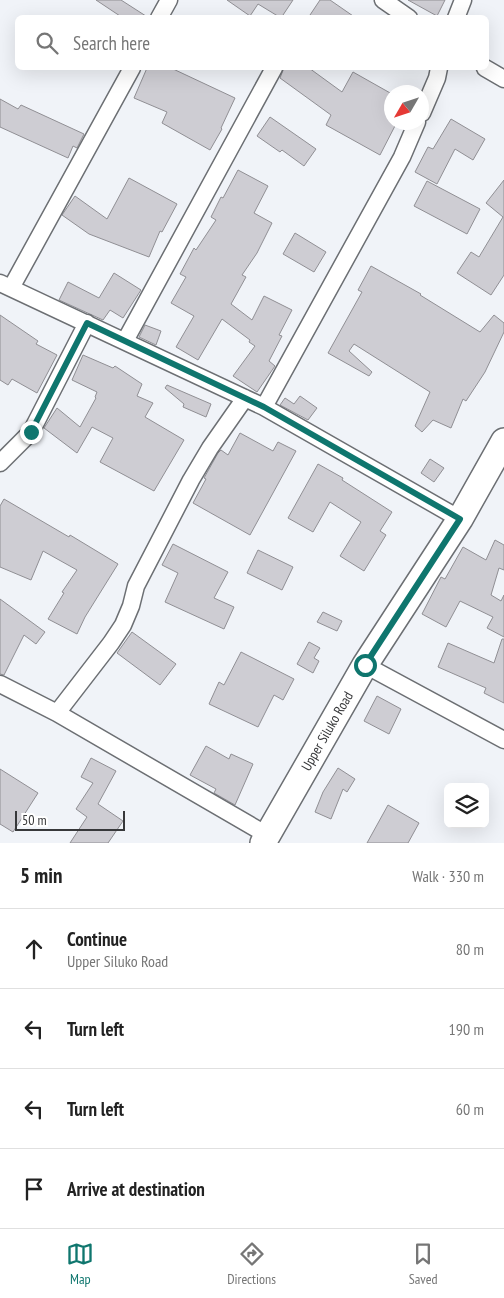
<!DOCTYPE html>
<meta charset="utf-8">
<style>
:root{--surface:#fff;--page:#f2f2f2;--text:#222;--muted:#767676;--line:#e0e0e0;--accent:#0f766e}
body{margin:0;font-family:"PT Sans Narrow",sans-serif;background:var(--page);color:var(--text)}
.controls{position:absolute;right:15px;bottom:15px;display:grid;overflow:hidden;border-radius:8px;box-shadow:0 5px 20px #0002}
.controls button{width:45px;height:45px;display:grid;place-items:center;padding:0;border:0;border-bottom:1px solid var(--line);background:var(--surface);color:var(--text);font:25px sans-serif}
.compass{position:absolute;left:384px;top:85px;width:45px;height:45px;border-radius:50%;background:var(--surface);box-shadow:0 5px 20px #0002;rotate:231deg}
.scale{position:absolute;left:15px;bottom:12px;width:110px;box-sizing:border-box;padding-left:5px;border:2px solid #37383a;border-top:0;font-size:14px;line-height:18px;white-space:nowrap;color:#37383a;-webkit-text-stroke:4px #fff;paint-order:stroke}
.stop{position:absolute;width:15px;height:15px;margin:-11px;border:4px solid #0f766e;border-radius:50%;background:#fff}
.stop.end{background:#0f766e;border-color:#fff;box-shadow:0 1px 5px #0008}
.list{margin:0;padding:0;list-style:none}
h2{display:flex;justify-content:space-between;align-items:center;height:65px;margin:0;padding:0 20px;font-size:21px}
h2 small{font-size:16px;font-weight:400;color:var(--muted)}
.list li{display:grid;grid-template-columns:32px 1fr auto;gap:15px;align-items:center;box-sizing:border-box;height:80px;padding:0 20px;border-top:1px solid var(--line)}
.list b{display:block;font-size:19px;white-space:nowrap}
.list p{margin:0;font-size:16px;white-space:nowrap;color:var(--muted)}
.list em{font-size:16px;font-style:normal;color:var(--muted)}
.icon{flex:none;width:28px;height:28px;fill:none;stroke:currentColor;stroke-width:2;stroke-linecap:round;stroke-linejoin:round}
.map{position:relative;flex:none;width:504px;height:843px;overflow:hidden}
.search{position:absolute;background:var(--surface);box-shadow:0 5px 20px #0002;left:15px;right:15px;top:15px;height:55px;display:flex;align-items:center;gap:12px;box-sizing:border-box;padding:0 18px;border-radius:8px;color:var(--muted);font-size:19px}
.sheet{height:385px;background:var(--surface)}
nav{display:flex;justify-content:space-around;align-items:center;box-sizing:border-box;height:70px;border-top:1px solid var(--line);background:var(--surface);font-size:14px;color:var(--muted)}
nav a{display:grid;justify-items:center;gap:2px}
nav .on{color:var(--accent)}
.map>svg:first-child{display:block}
</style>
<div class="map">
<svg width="504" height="843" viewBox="0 0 504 843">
<rect width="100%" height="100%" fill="#f0f3f8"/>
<path fill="#cecdd3" stroke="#908f94" d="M 96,0 L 121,0 L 149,18 L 123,18 Z
M 227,0 L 293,0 L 281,18 L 258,4 L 250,16 Z
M 320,0 L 330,0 L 356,18 L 308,18 Z
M 408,0 L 445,0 L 437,16 Z
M 147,68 L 171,68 L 235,98 L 221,128 L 222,129 L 210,150 L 162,123 L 167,112 L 134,98 Z
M 284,68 L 309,68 L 342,92 L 353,72 L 392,94 L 392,122 L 397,122 L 380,155 L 326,125 L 331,115 L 280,78 Z
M 0,99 L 18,109 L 21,105 L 84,134 L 77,148 L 73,146 L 68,158 L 0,127 Z
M 270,117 L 316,149 L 304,166 L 282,150 L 280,152 L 257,136 Z
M 451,119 L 485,139 L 473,160 L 455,149 L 437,184 L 415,172 L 428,147 L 433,149 Z
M 238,170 L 268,186 L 254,213 L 272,223 L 257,253 L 242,275 L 246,277 L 231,304 L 252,320 L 264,296 L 292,310 L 279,335 L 282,336 L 269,361 L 275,366 L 257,392 L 233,376 L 255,346 L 249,342 L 250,340 L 222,319 L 198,360 L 176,347 L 194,316 L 171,303 L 186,277 L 180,274 L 194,248 L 196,250 L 216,220 L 211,217 L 221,197 L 223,198 Z
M 129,178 L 177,204 L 162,232 L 160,231 L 149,257 L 89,234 L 62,215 L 75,196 L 107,219 Z
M 504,180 L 504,275 L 491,295 L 457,273 L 471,252 L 479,257 L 503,217 L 486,203 Z
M 427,181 L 480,209 L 467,234 L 414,206 Z
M 295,233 L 326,252 L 314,272 L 283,254 Z
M 371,266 L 421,294 L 420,295 L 480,332 L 494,315 L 504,323 L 504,332 L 485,372 L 466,401 L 463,399 L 451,428 L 433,420 L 422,432 L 415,426 L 430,392 L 354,344 L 349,351 L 372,372 L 369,376 L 328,353 L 362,292 L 358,290 Z
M 114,273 L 141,290 L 123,318 L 110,310 L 103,320 L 59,300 L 68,282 L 99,298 Z
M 0,315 L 38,341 L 36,344 L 57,355 L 37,393 L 12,379 L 8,385 L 0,380 Z
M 145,325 L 161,331 L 156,345 L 139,337 Z
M 83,355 L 113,368 L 115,366 L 142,384 L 137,396 L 153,403 L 145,417 L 184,440 L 154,491 L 100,462 L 113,438 L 92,427 L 77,453 L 44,428 L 57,408 L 80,427 L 96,398 L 95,397 L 97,392 L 72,380 Z
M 167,385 L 211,404 L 206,417 L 183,407 L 184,404 L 165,388 Z
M 300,396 L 317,408 L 308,420 L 280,405 L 285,398 L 294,404 Z
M 240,433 L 273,451 L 278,442 L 296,451 L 250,535 L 193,503 L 206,479 L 204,478 L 218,453 L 221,450 L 228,455 Z
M 430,459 L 444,468 L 434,482 L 421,473 Z
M 318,464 L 343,478 L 342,480 L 392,512 L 380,531 L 386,535 L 364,571 L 340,556 L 361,522 L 330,502 L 313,532 L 288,518 Z
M 4,499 L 69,537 L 70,535 L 118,564 L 85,617 L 77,634 L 48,619 L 64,593 L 62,592 L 77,570 L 43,551 L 31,580 L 0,567 L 0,506 Z
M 495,540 L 504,545 L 504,570 L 499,568 L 491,595 L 501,601 L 504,595 L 504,637 L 487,628 L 493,617 L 460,601 L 446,627 L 422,614 L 441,577 L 445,579 L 463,547 L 486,560 Z
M 173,544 L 228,572 L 214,598 L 234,607 L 224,629 L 165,602 L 178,573 L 162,565 Z
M 258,550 L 293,567 L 282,590 L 247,573 Z
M 0,599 L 45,632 L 36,644 L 24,635 L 4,675 L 0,674 Z
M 323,612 L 342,621 L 337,631 L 317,622 Z
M 132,632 L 176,664 L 160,685 L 117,653 Z
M 502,639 L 504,639 L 504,703 L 484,693 L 486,688 L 438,667 L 448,643 L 494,663 Z
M 309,642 L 320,648 L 314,658 L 319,661 L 313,673 L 297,664 Z
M 241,652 L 294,679 L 283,700 L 274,695 L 258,727 L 209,704 L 219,682 L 224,685 Z
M 377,696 L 401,709 L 389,734 L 364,721 Z
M 206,746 L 229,759 L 231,754 L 253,764 L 235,805 L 214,793 L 216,789 L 190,775 Z
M 91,758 L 116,771 L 98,804 L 123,821 L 108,843 L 70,843 L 87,817 L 76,809 L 93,783 L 81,777 Z
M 338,768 L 355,779 L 347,792 L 343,789 L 331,819 L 315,812 L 323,792 Z
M 0,769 L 38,793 L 13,832 L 0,824 Z
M 388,805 L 419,823 L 408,843 L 367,843 Z"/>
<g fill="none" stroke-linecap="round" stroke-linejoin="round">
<g stroke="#6c6f73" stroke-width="19">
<path id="minor" d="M 383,0 L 409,18
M 159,18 L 169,0
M 456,18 L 463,0
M 485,68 L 504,79
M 422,113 L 437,78 L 439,68
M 0,283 L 264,407 L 460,519
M 11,288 L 132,68
M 125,341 L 274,68
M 264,407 L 402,157 L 417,122
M 0,463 L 31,432 L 87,323
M 365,665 L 504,740
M 0,684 L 57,713 L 267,835
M 57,713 L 111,643 L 123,625 L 131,606 L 136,586 L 191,480 L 210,448 L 245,398"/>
</g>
<g stroke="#6c6f73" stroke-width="28">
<path id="primary" d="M 263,843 L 365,665 L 460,519 L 504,441"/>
</g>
<use href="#minor" stroke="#fff" stroke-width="16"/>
<use href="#primary" stroke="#fff" stroke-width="25"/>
</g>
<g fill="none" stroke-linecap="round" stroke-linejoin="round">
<path stroke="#0f766e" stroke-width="6" d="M 31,432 L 87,323 L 264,407 L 460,519 L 365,665"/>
</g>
<g text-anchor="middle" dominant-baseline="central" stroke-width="4.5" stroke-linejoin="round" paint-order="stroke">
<g font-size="14" fill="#37383a" stroke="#fff">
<text transform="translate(327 731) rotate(-60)">Upper Siluko Road</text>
</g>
</g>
</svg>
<div class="controls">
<button><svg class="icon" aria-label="layers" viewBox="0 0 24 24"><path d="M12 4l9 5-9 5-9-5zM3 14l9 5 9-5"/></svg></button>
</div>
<svg class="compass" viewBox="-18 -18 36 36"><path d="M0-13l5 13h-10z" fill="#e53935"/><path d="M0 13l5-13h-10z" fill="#767676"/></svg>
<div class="scale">50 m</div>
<div class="stop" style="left:365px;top:665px"></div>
<div class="stop end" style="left:31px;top:432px"></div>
<div class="search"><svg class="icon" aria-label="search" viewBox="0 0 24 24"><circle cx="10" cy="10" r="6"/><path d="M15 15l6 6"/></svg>Search here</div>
</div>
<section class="sheet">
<h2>5 min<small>Walk · 330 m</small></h2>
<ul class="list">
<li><svg class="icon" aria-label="ahead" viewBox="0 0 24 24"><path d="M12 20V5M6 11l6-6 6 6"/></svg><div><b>Continue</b><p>Upper Siluko Road</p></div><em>80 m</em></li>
<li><svg class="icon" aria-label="left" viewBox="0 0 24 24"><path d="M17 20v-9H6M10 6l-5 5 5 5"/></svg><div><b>Turn left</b></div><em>190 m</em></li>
<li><svg class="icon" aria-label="left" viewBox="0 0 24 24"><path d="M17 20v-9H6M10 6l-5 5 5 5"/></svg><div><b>Turn left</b></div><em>60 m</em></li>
<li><svg class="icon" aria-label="arrive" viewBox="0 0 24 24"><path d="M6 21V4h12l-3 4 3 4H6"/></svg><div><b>Arrive at destination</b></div></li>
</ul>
</section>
<nav>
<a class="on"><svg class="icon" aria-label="map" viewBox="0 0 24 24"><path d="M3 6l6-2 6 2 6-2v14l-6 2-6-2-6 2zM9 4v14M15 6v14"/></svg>Map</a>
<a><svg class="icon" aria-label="directions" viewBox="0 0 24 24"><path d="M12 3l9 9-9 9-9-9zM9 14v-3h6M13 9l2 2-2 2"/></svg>Directions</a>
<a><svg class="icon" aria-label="saved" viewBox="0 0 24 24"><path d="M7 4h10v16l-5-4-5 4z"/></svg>Saved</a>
</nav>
